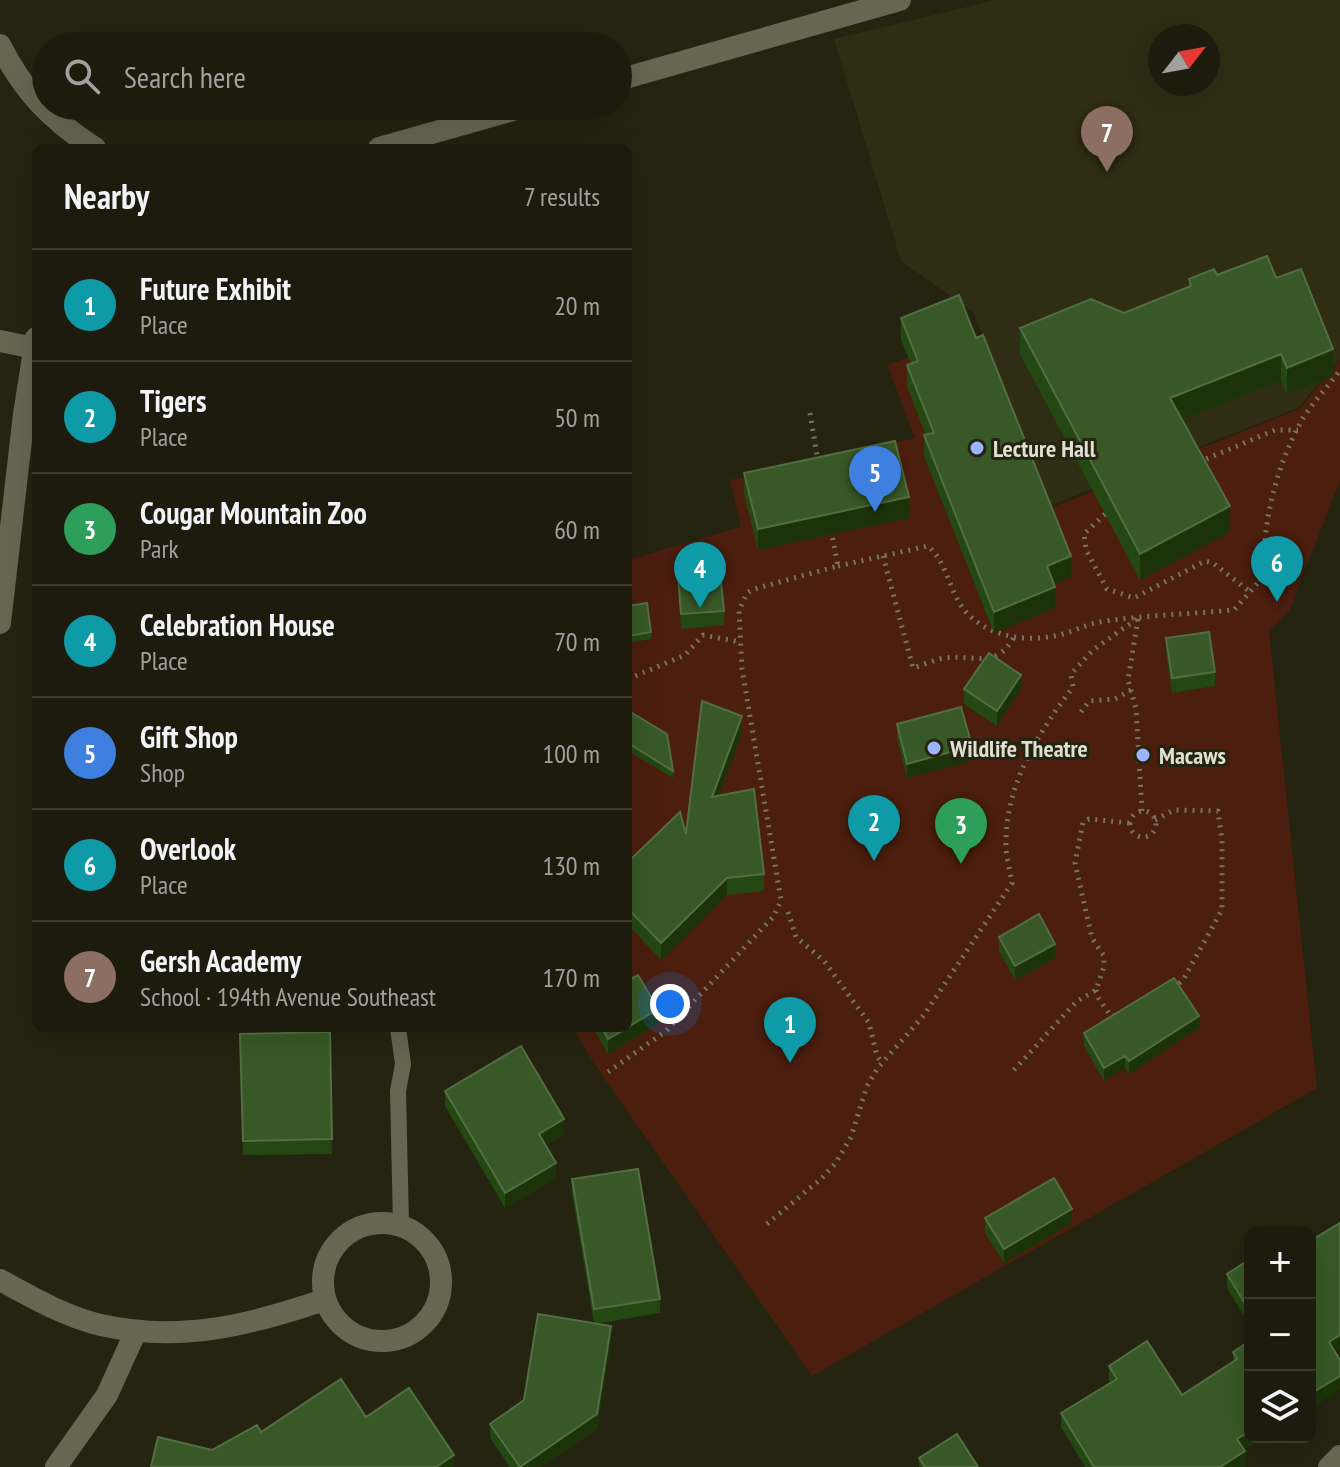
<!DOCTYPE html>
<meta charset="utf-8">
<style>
:root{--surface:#1c1b0d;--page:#29281b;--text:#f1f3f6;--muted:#a0a19d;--line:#3a392e;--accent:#9cb4fd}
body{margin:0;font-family:"PT Sans Narrow",sans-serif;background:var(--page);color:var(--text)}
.controls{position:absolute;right:24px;bottom:24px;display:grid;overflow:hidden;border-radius:12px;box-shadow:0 8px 32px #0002}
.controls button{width:72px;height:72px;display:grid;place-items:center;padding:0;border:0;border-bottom:2px solid var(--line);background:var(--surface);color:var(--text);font:40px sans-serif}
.compass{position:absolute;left:1148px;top:24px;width:72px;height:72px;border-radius:50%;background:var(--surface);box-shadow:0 8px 32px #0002;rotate:59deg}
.you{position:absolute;left:670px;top:1004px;width:28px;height:28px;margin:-20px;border:6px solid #fff;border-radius:50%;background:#1a73e8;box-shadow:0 0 0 12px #1a73e833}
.badge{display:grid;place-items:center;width:52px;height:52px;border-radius:50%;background:var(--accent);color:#fff;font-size:26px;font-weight:700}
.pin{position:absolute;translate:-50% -66px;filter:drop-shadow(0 2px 4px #0008)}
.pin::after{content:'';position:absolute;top:42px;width:28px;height:24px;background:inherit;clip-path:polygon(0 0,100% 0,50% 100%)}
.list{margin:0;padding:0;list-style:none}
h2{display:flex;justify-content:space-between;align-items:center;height:104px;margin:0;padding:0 32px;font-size:34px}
h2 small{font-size:26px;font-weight:400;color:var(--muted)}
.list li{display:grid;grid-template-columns:52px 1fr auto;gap:24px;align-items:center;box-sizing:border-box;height:112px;padding:0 32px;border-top:2px solid var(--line)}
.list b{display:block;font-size:30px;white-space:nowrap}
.list p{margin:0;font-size:26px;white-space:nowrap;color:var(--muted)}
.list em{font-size:26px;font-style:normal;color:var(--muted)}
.icon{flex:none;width:44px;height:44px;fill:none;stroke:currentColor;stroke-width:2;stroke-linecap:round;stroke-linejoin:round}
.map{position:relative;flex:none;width:1340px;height:1467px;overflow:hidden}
.search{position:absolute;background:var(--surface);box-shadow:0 8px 32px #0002;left:32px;top:32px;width:600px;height:88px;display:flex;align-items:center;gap:20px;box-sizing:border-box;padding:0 28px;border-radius:44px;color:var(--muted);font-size:30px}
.panel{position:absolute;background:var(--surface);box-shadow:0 8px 32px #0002;left:32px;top:144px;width:600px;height:888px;border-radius:12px}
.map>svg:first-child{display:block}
</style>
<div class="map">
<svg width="1340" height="1467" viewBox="0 0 1340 1467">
<rect width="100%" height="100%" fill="#252411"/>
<path fill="#2f2d13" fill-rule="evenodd" d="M 996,0 L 1340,0 L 1340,359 L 1298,408 L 1052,505 L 973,312 L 901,261 L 834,39 ZM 1160,36 L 1208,36 L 1208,84 L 1160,84 Z"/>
<path fill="#4b1e0e" d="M 976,333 L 1048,509 L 1299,409 L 1340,360 L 1340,481 L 1289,611 L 1269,631 L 1317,1088 L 812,1376 L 591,1059 L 574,1028 L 628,1028 L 628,560 L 741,527 L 730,480 L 915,438 L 887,365 Z"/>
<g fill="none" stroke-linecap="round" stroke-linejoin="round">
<path stroke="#767565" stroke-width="5" stroke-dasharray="2 6" stroke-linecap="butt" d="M 810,413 L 818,461
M 1199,462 L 1275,430 L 1298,430
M 1105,514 L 1084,534 L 1086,550 L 1107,589 L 1134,598 L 1205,561 L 1213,563 L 1250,592
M 883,556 L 913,668 C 923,665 934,660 944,658 C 974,654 996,670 1014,637
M 838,566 L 928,546 C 950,565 949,599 972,618 C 995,638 1030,642 1059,635 C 1075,631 1089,623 1106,621 C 1148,615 1191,614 1234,610 L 1264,576 C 1262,524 1276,466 1302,420 C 1312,403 1328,387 1340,370
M 1138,619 L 1128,680 L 1136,709 L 1142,811
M 628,679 L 685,655 L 703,635 L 740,642
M 1081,712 L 1089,701 L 1115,699 L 1131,690
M1130 824a13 13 0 1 1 26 0a13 13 0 1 1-26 0Z
M 1155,820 L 1174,810 L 1218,811 L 1222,841 L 1222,910 L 1183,980 L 1176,986
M 788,912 L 796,937 L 824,961 L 869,1023 L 877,1056 L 882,1063
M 1096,990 L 1099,999 L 1111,1016 L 1119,1016
M 1014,1070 L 1076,1002 L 1096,990 L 1104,967 L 1104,956 L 1092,938 L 1075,863 L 1083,822 L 1089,819 L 1130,823
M 608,1072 L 666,1031 L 774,916 L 781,900 L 742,669 L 739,610 L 747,593 L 754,589 L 838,566 L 831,530
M 767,1224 L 822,1178 L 835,1164 L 851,1137 L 867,1086 L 877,1069 L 924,1015 L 1012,883 C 1010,869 1005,854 1006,840 C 1007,782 1039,732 1073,687 L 1071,674 L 1093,650 L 1138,618"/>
<path stroke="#676651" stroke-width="16" d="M 398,1028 L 403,1064 L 398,1091 L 401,1225"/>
<path stroke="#676651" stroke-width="22" d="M 0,341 L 34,348
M 0,623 L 24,414 L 36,338
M323 1282a59 59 0 1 1 118 0a59 59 0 1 1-118 0Z
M 0,1280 C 31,1297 66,1317 101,1325 C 180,1343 250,1325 324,1300
M 56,1467 L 107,1395 L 136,1331
M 1329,1467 L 1340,1456"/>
<path stroke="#676651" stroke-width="22" d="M 0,45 C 23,91 52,121 95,148
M 618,80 L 900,0
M 379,148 L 527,106"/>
</g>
<path fill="#244812" d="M 1217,275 L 1276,278 L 1333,376 L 1287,394 L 1281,380 L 1182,419 L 1230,532 L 1140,580 L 1020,354 L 1020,328 L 1124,313 L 1189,287 L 1189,279 Z
M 901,318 L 1071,577 L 1054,584 L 1055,608 L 994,633 L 924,456 L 924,435 L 926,435 L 907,387 L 907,365 L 911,364 L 901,340 Z
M 744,473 L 909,518 L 758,550 L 744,494 Z
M 678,576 L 724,611 L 724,625 L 681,629 Z
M 628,606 L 651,632 L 651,639 L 628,643 Z
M 1166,638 L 1215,672 L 1215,686 L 1172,693 L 1166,653 Z
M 964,689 L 1021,689 L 997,726 L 964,704 Z
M 628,712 L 673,771 L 673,778 L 628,751 Z
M 897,724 L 972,761 L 907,778 L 897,739 Z
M 742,733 L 718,796 L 764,874 L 764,891 L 727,895 L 661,960 L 628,925 L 628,862 L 686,834 Z
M 999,937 L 1055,958 L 1015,980 L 999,951 Z
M 658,1024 L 608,1054 L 593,1028 L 628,1028 Z
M 1199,1028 L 1129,1074 L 1125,1068 L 1104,1081 L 1084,1046 L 1084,1033 Z
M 330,1032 L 332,1154 L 243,1155 L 240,1034 Z
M 445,1091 L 564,1134 L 545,1145 L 556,1178 L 505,1208 L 445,1106 Z
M 572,1179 L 660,1299 L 660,1313 L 595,1324 L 611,1341 L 597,1429 L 541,1467 L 510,1467 L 490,1438 L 490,1424 L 524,1400 L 594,1323 L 572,1194 Z
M 985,1218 L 1072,1223 L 1004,1263 L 985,1233 Z
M 1250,1259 L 1250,1326 L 1227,1288 L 1227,1274 Z
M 1250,1341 L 1250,1437 L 1264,1437 L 1244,1449 L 1245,1466 L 1243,1467 L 1085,1467 L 1061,1427 L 1061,1413 L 1110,1383 L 1109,1380 L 1109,1366 L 1182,1395 L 1233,1362 L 1233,1352 Z
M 919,1458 L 978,1467 L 919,1467 Z"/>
<path fill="#1c3309" d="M 1333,349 L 1333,376 L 1287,394 L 1287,368 Z
M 1281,354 L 1281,380 L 1170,424 L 1170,398 Z
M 909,497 L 909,518 L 758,550 L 758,529 Z
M 1230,506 L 1230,532 L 1140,580 L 1140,554 Z
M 1071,556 L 1071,577 L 1047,587 L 1047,566 Z
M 1055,587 L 1055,608 L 994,633 L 994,612 Z
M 1021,675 L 1021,689 L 997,726 L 997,711 Z
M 742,716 L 742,733 L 712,814 L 712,797 Z
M 972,746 L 972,761 L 907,778 L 907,764 Z
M 727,878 L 727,895 L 661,960 L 661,943 Z
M 1055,944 L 1055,958 L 1015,980 L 1015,966 Z
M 658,1009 L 658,1024 L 608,1054 L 608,1039 Z
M 1199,1016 L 1199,1028 L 1129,1074 L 1129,1061 Z
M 1125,1056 L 1125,1068 L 1104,1081 L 1104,1068 Z
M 564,1119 L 564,1134 L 539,1149 L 539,1134 Z
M 556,1163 L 556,1178 L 505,1208 L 505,1193 Z
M 1072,1209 L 1072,1223 L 1004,1263 L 1004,1249 Z
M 611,1326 L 611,1341 L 597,1429 L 541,1467 L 520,1467 Z
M 1340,1335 L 1340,1350 L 1329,1356 L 1329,1342 Z
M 1340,1376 L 1340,1390 L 1310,1409 L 1310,1394 Z
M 1250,1431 L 1250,1437 L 1264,1437 L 1237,1454 L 1237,1439 Z
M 1245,1451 L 1245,1466 L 1243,1467 L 1220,1467 Z
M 454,1455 L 454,1467 L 436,1467 Z"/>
<path fill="#385927" stroke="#526e42" stroke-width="2" d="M 1267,256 L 1276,278 L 1301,269 L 1333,349 L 1287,368 L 1281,354 L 1170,398 L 1230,506 L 1140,554 L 1020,328 L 1091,299 L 1124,313 L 1191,286 L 1189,279 L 1214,269 L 1217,275 Z
M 959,295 L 976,338 L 983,335 L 1071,556 L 1047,566 L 1055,587 L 994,612 L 924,435 L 934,433 L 907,365 L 918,361 L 901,318 Z
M 895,441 L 909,497 L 758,529 L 744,473 Z
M 720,572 L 724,611 L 681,614 L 678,576 Z
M 647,603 L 651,632 L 628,636 L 628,606 Z
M 1209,632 L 1215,672 L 1172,678 L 1166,638 Z
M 989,653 L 1021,675 L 997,711 L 964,689 Z
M 702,701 L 742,716 L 712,797 L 754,789 L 764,874 L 727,878 L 661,943 L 628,909 L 628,862 L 680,812 L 686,834 Z
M 961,707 L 972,746 L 907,764 L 897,724 Z
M 629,711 L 667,734 L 673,771 L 628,743 Z
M 1039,914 L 1055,944 L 1015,966 L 999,937 Z
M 638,975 L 658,1009 L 628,1027 L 628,980 Z
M 1174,978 L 1199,1016 L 1129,1061 L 1125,1056 L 1104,1068 L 1084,1033 Z
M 602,1028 L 627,1028 L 608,1039 Z
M 330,1032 L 332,1139 L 243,1141 L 240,1034 Z
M 521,1046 L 564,1119 L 539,1134 L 556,1163 L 505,1193 L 445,1091 Z
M 638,1169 L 660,1299 L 594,1309 L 572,1179 Z
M 1054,1178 L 1072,1209 L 1004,1249 L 985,1218 Z
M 1340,1223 L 1340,1335 L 1329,1342 L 1340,1360 L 1340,1376 L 1310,1394 L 1310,1241 Z
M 1250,1259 L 1250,1312 L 1227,1274 Z
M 538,1314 L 611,1326 L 597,1414 L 520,1467 L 490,1424 L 524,1400 Z
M 1147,1341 L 1182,1395 L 1237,1359 L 1233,1352 L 1250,1341 L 1250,1431 L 1237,1439 L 1245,1451 L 1220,1467 L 1094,1467 L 1061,1413 L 1117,1379 L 1109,1366 Z
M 341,1379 L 366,1417 L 409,1388 L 454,1455 L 436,1467 L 151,1467 L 158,1437 L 212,1450 L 257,1425 L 261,1432 Z
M 957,1434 L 978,1467 L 925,1467 L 919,1458 Z"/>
<g fill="#9cb4fd" stroke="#252411" stroke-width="3">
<circle cx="977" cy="448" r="8"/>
<circle cx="934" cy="748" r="8"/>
<circle cx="1143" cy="755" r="8"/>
</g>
<g text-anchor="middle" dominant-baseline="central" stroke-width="6" stroke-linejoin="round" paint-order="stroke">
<g font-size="24" font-weight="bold" fill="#dfdfd3" stroke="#252411" text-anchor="start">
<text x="993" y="448">Lecture Hall</text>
<text x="950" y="748">Wildlife Theatre</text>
<text x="1159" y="755">Macaws</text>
</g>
</g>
</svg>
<div class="controls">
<button>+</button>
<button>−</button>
<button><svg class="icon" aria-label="layers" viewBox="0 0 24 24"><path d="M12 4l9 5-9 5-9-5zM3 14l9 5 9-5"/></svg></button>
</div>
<svg class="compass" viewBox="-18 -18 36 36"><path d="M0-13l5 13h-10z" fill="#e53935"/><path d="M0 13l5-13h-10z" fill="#a0a19d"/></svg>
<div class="you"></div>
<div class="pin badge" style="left:790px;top:1063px;background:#0f9aa8">1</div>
<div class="pin badge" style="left:874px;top:861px;background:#0f9aa8">2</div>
<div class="pin badge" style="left:961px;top:864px;background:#2e9e5b">3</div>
<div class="pin badge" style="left:700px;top:608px;background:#0f9aa8">4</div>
<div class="pin badge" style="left:875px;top:512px;background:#3f7fe0">5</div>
<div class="pin badge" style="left:1277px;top:602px;background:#0f9aa8">6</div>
<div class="pin badge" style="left:1107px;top:172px;background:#8d6e63">7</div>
<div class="search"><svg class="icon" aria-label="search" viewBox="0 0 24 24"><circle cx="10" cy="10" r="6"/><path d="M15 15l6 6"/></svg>Search here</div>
<section class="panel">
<h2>Nearby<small>7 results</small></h2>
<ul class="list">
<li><span class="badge" style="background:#0f9aa8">1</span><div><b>Future Exhibit</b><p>Place</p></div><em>20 m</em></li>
<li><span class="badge" style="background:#0f9aa8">2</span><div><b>Tigers</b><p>Place</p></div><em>50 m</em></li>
<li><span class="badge" style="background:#2e9e5b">3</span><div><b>Cougar Mountain Zoo</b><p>Park</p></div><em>60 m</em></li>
<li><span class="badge" style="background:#0f9aa8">4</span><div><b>Celebration House</b><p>Place</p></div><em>70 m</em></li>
<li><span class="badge" style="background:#3f7fe0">5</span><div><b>Gift Shop</b><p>Shop</p></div><em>100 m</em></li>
<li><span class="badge" style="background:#0f9aa8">6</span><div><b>Overlook</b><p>Place</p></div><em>130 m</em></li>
<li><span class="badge" style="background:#8d6e63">7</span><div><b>Gersh Academy</b><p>School · 194th Avenue Southeast</p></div><em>170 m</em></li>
</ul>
</section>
</div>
